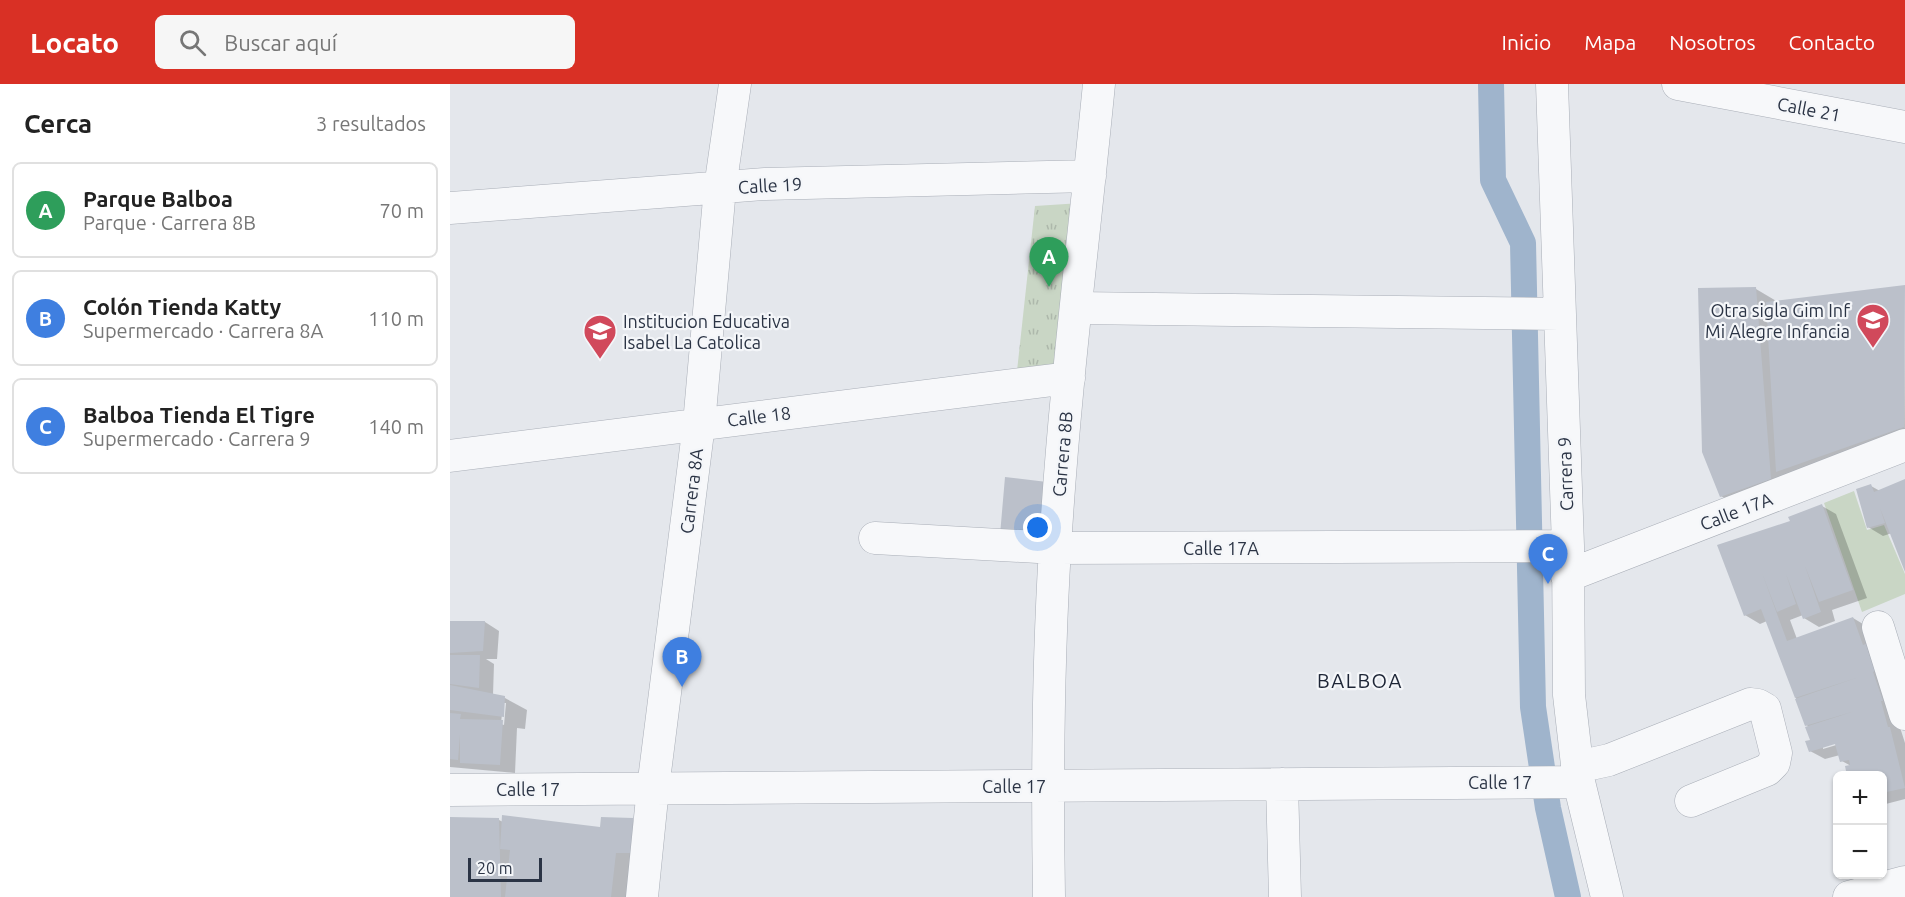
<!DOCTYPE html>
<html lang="es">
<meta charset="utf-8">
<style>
:root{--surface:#fff;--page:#f6f6f6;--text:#222;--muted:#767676;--line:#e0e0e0;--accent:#d93025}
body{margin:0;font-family:Ubuntu,sans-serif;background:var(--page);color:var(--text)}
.controls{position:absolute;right:18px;bottom:18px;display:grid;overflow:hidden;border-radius:9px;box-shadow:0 2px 4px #0004}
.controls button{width:54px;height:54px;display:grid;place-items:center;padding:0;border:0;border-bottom:2px solid var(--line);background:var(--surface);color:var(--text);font:30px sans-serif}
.scale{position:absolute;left:18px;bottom:15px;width:74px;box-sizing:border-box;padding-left:6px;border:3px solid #2b3445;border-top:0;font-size:16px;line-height:21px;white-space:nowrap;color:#2b3445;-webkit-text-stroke:4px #f4f6f9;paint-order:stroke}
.you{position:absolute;left:588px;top:444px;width:21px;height:21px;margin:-15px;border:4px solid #fff;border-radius:50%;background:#1a73e8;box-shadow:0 0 0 9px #1a73e833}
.badge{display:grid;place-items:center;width:39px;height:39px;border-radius:50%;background:var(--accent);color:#fff;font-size:20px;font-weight:700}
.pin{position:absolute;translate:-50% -50px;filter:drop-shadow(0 2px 3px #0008)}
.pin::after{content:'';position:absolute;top:32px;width:21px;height:18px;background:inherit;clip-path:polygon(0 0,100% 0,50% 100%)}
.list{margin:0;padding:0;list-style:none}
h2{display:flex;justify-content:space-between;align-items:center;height:78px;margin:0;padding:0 24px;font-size:26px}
h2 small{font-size:20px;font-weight:400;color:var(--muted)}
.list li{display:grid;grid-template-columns:39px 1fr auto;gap:18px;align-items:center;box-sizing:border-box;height:96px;margin:0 12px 12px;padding:0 12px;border:2px solid var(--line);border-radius:9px}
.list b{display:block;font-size:22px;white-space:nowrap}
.list p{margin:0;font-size:20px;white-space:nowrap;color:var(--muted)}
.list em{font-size:20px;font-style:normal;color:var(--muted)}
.icon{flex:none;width:33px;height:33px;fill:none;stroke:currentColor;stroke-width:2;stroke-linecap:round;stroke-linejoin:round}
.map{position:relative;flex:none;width:1455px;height:813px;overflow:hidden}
header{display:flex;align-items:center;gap:36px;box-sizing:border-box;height:84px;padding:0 30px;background:var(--accent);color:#fff}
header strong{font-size:28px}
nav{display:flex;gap:33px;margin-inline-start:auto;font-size:21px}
.search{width:420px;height:54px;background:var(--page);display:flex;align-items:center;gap:15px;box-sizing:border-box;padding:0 21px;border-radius:9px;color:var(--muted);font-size:22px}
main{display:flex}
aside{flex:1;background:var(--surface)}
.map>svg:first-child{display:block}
</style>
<header>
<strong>Locato</strong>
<div class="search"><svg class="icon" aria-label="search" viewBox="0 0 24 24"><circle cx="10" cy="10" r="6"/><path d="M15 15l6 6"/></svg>Buscar aquí</div>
<nav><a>Inicio</a><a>Mapa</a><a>Nosotros</a><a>Contacto</a></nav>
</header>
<main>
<aside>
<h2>Cerca<small>3 resultados</small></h2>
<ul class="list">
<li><span class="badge" style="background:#2e9e5b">A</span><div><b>Parque Balboa</b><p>Parque · Carrera 8B</p></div><em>70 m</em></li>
<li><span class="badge" style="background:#3f7fe0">B</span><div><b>Colón Tienda Katty</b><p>Supermercado · Carrera 8A</p></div><em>110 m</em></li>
<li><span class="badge" style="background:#3f7fe0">C</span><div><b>Balboa Tienda El Tigre</b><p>Supermercado · Carrera 9</p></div><em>140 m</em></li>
</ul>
</aside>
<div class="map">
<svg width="1455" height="813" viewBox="0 0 1455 813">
<defs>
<pattern id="park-tufts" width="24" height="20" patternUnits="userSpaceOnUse" patternTransform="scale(1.5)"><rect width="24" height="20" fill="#c9d6c5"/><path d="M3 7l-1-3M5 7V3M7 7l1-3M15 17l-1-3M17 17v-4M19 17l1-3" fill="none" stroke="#adb8ab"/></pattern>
</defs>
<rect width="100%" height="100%" fill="#e4e7ec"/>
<path fill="#c9d6c5" d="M 1404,407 L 1417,446 L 1434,441 L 1455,490 L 1455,510 L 1412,528 L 1374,419 Z"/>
<path fill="url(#park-tufts)" d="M 631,119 L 612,283 L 567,287 L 585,122 Z"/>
<path fill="#0003" fill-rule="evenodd" d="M 1454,202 L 1455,363 L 1293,425 L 1271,412 L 1306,205 L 1328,218 Z
M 1455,396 L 1455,484 L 1442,449 L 1433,452 L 1418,443 L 1421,402 L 1430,407 Z
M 1372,422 L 1386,430 L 1417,514 L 1382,526 L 1385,537 L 1369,543 L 1354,534 L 1353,531 L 1340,536 L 1347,555 L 1403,534 L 1418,543 L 1455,659 L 1455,715 L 1432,721 L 1432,692 L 1401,682 L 1392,677 L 1390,671 L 1375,675 L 1360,667 L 1360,643 L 1356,641 L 1317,537 L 1310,540 L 1295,531 L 1269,462 L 1342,438 ZM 1392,656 L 1393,659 L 1373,665 L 1373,662 Z
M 35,538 L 49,547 L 47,575 L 36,575 L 44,580 L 43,611 L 55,614 L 77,626 L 75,645 L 67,644 L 65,689 L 0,683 L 0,539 ZM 53,619 L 56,619 L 54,641 L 51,640 Z
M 0,735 L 49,736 L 53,738 L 152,744 L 182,736 L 210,752 L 190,813 L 0,813 Z"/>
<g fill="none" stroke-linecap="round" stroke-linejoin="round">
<path stroke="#9fb4cc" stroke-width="26" d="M 1041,0 L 1043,96 L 1073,159 L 1083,623 L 1098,724 L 1118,813"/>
</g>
<path fill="#bbc0ca" d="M 1455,201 L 1454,343 L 1326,388 L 1316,218 Z
M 1306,203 L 1321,395 L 1270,413 L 1252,368 L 1248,204 Z
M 555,393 L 597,398 L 593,454 L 550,451 Z
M 1455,395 L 1455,488 L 1430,424 L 1435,439 L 1417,444 L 1406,405 L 1421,400 L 1424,408 Z
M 1372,420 L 1403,506 L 1369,518 L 1355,482 L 1371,528 L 1353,535 L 1336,490 L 1346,520 L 1327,528 L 1312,489 L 1337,557 L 1403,533 L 1413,561 L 1416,560 L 1425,587 L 1423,588 L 1433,617 L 1431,617 L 1438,643 L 1440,643 L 1455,704 L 1432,709 L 1432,692 L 1397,692 L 1395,682 L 1400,681 L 1399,676 L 1390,678 L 1385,660 L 1359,668 L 1355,657 L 1360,656 L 1355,643 L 1405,627 L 1355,642 L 1345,615 L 1409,593 L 1345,614 L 1311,525 L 1294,532 L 1267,461 L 1340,437 L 1338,433 Z
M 0,537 L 35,537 L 33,567 L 0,569 Z
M 0,571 L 30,571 L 29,604 L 0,600 Z
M 0,601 L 55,612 L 54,633 L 0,626 Z
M 0,629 L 11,630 L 10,635 L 53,636 L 50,681 L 10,679 L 10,651 L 8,676 L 0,675 Z
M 52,731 L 150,743 L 151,733 L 183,734 L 182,769 L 166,769 L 161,813 L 55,813 L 60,766 L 50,765 Z
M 0,733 L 49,734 L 51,813 L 0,813 Z"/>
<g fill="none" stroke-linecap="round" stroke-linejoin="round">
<g stroke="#a9aeb7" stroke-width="33">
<path id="minor" d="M 1102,0 L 1118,462 L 1119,611 L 1129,698 L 1157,813
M 1228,0 L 1455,43
M 0,124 L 315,100 L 640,92
M 626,224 L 1109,230
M 0,372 L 619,294
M 425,454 L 605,464 L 1118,462
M 1117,492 L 1455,361
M 1428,543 L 1455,630
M 1127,683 L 1159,676 L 1300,620 L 1308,621 L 1315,625 L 1326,669 L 1324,679 L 1317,686 L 1241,717
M 832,700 L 835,813
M 0,706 L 1129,698
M 192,813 L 203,704 L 249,340 L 270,104 L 285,0
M 599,813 C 597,697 598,580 605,464 C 614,309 634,155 649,0
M 1399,813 L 1455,798"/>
</g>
<use href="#minor" stroke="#f7f8fa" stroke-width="32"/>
</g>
<defs>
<g id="school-pin" transform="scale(1.725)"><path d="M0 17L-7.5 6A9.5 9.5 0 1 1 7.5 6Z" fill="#d1495b" stroke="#f4f6f9"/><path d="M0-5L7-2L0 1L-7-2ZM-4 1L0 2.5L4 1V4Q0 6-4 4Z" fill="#fff"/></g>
</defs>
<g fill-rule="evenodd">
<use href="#school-pin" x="1423" y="236"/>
<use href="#school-pin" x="150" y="247"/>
</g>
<g text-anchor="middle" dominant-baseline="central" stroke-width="4.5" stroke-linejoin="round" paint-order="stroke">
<g font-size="18" fill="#2b3445" stroke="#f4f6f9">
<text transform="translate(1359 25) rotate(11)">Calle 21</text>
<text transform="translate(320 101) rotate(-3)">Calle 19</text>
<text transform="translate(309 332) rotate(-7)">Calle 18</text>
<text transform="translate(612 370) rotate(-85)">Carrera 8B</text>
<text transform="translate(1115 390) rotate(-92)">Carrera 9</text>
<text transform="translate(241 407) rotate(-83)">Carrera 8A</text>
<text transform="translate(1286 427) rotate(-21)">Calle 17A</text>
<text x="771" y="464">Calle 17A</text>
<text x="1050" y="698">Calle 17</text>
<text x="564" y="702">Calle 17</text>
<text x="78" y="705">Calle 17</text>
</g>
<g font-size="18" fill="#2b3445" stroke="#f4f6f9" text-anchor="end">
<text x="1400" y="226">Otra sigla Gim Inf<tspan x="1400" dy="21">Mi Alegre Infancia</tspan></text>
<text x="173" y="237" text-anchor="start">Institucion Educativa<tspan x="173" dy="21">Isabel La Catolica</tspan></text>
</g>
<g font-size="20" letter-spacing="1.5" fill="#1d2536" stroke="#f4f6f9">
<text x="910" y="596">BALBOA</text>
</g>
</g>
</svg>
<div class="controls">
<button>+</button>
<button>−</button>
</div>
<div class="scale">20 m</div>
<div class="you"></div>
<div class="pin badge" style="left:599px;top:203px;background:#2e9e5b">A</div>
<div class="pin badge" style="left:232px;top:603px;background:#3f7fe0">B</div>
<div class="pin badge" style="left:1098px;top:500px;background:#3f7fe0">C</div>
</div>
</main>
